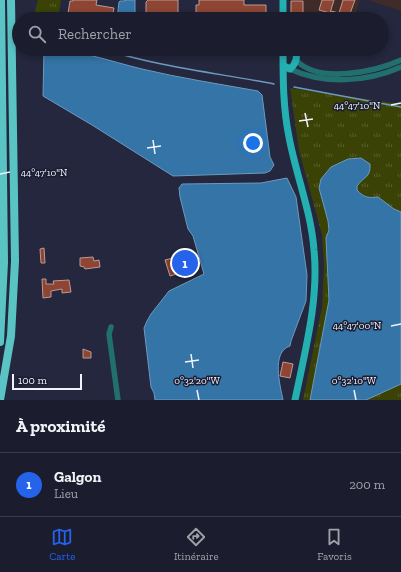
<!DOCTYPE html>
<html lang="fr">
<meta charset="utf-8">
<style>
:root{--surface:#1b1d2e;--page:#242636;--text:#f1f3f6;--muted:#a0a2aa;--line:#393b4a;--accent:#2563eb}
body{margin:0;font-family:"Zilla Slab",serif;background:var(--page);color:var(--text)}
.scale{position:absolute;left:12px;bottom:10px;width:70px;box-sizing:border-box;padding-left:4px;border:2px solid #f0f2fe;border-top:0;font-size:11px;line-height:14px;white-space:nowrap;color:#f0f2fe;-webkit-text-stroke:3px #1b1e32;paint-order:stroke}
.you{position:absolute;left:253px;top:143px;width:14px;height:14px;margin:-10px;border:3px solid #fff;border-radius:50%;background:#1a73e8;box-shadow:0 0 0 6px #1a73e833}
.badge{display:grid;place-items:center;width:26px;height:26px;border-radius:50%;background:var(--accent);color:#fff;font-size:13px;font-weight:700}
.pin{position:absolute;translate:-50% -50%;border:2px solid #fff;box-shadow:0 1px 4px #0006}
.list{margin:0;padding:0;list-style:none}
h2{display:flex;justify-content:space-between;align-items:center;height:52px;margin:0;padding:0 16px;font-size:17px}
h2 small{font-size:13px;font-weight:400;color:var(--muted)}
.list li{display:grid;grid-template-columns:26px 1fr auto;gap:12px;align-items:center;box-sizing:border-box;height:64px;padding:0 16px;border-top:1px solid var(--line)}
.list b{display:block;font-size:15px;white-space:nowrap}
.list p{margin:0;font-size:13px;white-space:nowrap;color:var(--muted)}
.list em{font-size:13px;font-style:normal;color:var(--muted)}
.icon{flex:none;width:22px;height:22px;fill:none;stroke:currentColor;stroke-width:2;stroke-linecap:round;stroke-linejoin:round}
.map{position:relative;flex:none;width:401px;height:400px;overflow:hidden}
.search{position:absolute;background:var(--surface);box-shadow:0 2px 6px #0003;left:12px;right:12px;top:12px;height:44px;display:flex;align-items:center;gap:10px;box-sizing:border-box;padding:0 14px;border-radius:22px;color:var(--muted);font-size:15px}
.sheet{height:116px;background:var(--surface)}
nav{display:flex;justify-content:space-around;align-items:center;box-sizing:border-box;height:56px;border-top:1px solid var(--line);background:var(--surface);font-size:11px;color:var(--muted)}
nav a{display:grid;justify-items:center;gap:2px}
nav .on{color:var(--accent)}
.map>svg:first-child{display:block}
</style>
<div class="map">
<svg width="401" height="400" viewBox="0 0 401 400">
<defs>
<pattern id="grass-tufts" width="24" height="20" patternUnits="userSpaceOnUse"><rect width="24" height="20" fill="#3a4305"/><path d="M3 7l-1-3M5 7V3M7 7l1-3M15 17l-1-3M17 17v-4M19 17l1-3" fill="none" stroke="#575f2a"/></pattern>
</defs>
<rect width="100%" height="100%" fill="#24273d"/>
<path fill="#3f2b27" d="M 290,0 L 360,0 L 354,19 L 290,19 Z
M 368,0 L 401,0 L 401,11 Z"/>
<path fill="url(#grass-tufts)" d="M 38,0 L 61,0 L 58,19 L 33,19 Z
M 290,88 L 401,104 L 401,400 L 303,400 L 322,307 L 324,265 L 322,235 L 299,150 Z"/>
<path fill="#3474a6" stroke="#6c9ac0" d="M 125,0 L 135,0 L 135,19 L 117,19 L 119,2 L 120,1 L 124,1 Z
M 44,49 C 77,49 109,61 142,69 C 180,78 219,84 258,91 L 262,95 L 270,157 L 274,165 L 270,171 L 265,173 L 173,176 L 92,125 L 43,96 Z
M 361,158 L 370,164 C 371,178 364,176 357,186 L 357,190 C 364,198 369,198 378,197 L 394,209 L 401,212 L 401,384 L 366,400 L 310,400 L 329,300 L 326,238 L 329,230 L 328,221 L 319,188 L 321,179 L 331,167 L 348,159 Z
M 287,178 L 296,197 L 307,275 L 306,301 L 291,341 L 290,346 C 271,352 280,385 283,400 L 155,400 L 154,393 L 151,387 L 144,328 L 147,321 L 151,314 L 169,291 L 204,274 L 193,236 L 188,229 L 180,197 L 179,188 L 182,184 L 261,183 Z"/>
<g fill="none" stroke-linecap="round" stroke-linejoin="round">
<path stroke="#6c9ac0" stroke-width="1.5" d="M 103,49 C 159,67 217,73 274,84
M 294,87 L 401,107"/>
</g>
<path fill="#8e4534" stroke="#bb9b93" d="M 73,0 L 97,0 L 96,5 L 114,8 L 112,19 L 67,19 L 70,1 L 73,1 Z
M 148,0 L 178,0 L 178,19 L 146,19 L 146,2 Z
M 199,0 L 244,0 L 244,5 L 266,5 L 266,19 L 196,19 L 196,5 L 199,5 Z
M 322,0 L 334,0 L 330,13 L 319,10 Z
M 343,0 L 355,0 L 348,19 L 329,18 L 331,11 L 339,13 Z
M 291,1 L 303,1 L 303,19 L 291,19 Z
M 254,49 L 266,49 L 266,54 L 254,54 Z
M 44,248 L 45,263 L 41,263 L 40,249 Z
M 189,254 L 193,269 L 170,276 L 165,260 Z
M 93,257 L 94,261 L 99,260 L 100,267 L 85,269 L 84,267 L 80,266 L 80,258 Z
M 42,279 L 46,279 L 46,284 L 54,284 L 53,281 L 69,280 L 71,292 L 62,293 L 62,289 L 51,291 L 51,297 L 43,298 Z
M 83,349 L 91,352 L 91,358 L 83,358 Z
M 283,362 L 293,364 L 290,378 L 280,376 Z"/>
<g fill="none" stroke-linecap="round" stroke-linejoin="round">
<path stroke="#226f70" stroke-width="5.5" d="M 296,60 C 318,84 375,72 401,60
M 290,69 C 324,85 367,82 401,67
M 111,327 L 109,334 L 118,400"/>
<path stroke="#24afb1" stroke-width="7" d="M 283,0 L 283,19
M 283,49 C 283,78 283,108 289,137 C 296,175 311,211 314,250 C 319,300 305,351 295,400
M 284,66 L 290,69 C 297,63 297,57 296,49"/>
<path stroke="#5ac4c5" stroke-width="8" d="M 0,342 L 4,262 L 1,0
M 0,400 L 11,336 L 15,261 L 11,0"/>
</g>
<path fill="none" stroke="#f0f2fe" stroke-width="1.5" d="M 391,105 L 401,103M 305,113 L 308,127M 299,121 L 313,119M 153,140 L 155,154M 147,148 L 161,146M 0,174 L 10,172M 391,326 L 401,324M 191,354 L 193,368M 185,362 L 199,360M 197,390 L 199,400M 354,390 L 356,400"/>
<g font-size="10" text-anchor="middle" fill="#f0f2fe" stroke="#1b1e32" stroke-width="3" stroke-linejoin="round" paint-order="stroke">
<text x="357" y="109">44°47'10"N</text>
<text x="44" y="176">44°47'10"N</text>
<text x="357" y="329">44°47'00"N</text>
<text x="197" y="384">0°32'20"W</text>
<text x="354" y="384">0°32'10"W</text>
</g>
</svg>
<div class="scale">100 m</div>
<div class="you"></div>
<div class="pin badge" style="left:185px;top:263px">1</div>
<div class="search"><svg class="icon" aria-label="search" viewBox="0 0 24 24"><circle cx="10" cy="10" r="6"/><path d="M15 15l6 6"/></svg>Rechercher</div>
</div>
<section class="sheet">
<h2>À proximité<small></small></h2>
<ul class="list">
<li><span class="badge">1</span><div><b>Galgon</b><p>Lieu</p></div><em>200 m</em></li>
</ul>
</section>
<nav>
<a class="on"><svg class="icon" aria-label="map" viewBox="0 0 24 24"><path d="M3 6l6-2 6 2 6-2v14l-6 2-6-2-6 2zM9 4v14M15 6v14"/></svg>Carte</a>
<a><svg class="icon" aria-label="directions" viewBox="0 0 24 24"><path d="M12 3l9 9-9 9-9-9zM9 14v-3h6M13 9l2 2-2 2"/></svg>Itinéraire</a>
<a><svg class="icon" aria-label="saved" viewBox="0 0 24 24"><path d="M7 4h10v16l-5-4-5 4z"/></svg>Favoris</a>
</nav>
